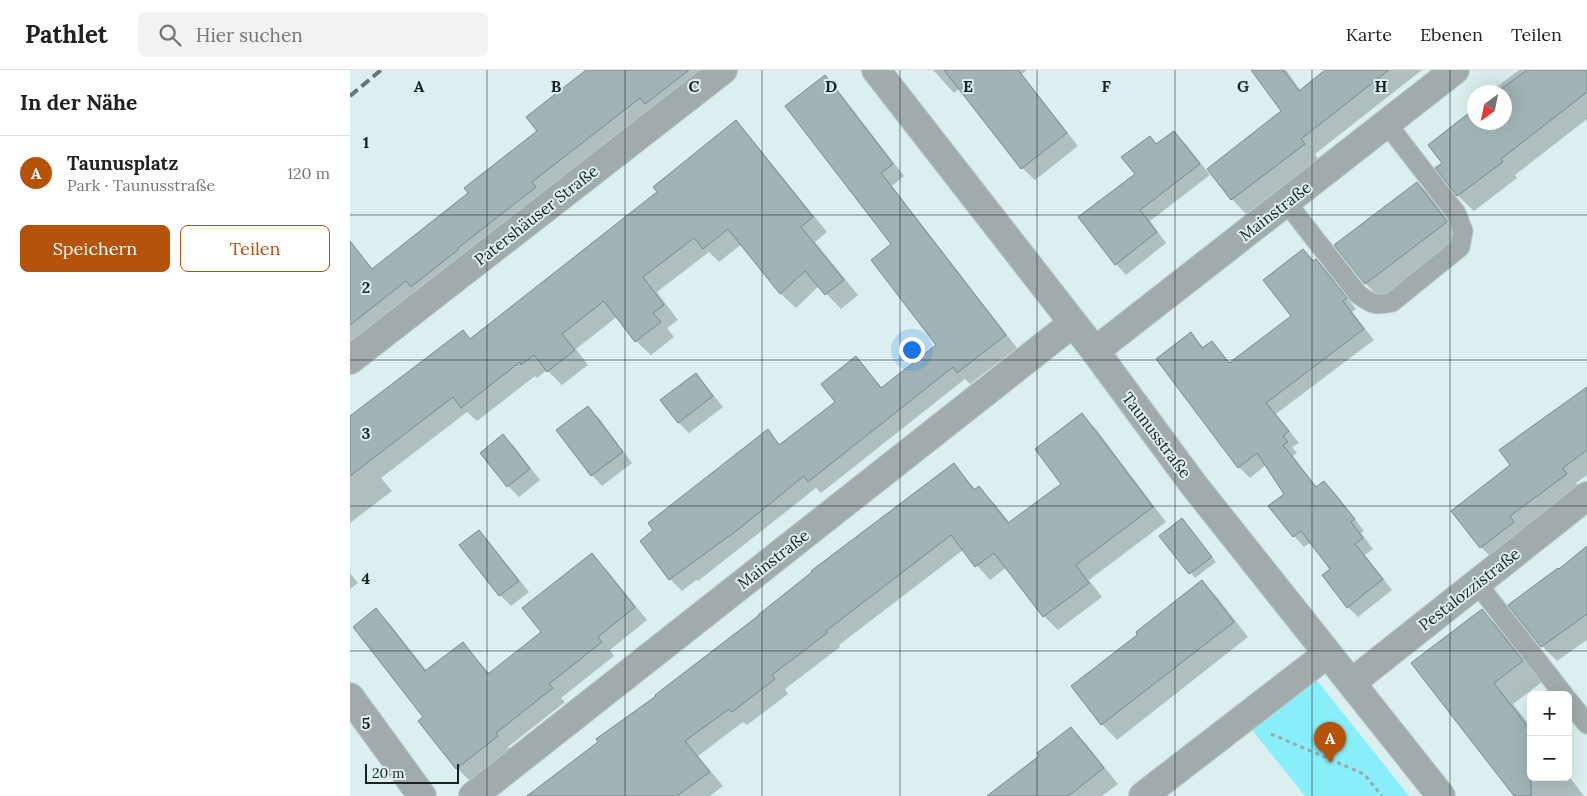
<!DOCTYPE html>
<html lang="de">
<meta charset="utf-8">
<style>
:root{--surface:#fff;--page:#f2f2f2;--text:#202124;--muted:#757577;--line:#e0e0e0;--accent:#b45309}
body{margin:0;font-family:Lora,serif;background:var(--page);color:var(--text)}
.controls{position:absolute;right:15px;bottom:15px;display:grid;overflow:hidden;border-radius:8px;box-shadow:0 5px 20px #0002}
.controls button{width:45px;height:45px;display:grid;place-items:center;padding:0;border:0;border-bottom:1px solid var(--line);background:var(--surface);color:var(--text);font:25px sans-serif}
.compass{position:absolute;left:1117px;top:15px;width:45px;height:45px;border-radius:50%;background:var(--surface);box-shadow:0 5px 20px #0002;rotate:213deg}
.scale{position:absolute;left:15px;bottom:12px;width:94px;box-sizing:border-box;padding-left:5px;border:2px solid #1a2122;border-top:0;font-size:14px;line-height:18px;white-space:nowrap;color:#1a2122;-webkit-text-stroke:4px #dbeff1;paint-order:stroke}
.you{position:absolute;left:561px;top:279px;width:18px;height:18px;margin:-12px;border:4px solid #fff;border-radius:50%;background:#1a73e8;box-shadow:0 0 0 8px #1a73e833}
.badge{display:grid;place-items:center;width:32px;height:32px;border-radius:50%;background:var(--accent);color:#fff;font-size:16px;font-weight:700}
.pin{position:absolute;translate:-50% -41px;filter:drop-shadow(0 1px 2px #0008)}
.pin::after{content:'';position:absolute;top:26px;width:18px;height:15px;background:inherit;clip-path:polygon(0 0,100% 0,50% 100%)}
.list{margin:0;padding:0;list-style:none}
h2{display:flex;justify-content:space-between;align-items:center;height:65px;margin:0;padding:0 20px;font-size:21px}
h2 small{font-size:16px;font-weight:400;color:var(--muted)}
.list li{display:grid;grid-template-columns:32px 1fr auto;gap:15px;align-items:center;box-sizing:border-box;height:75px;padding:0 20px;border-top:1px solid var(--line)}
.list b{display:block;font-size:19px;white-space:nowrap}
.list p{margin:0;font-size:16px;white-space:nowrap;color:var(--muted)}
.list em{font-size:16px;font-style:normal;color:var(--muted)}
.actions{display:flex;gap:10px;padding:15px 20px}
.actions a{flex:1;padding:11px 0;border:1px solid var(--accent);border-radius:8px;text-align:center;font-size:18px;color:var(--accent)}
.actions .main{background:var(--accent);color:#fff}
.icon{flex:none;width:28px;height:28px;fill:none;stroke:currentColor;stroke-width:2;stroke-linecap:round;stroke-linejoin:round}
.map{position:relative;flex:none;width:1237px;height:726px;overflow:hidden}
header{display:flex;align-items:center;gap:30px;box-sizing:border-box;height:70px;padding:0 25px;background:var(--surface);border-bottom:1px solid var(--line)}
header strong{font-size:24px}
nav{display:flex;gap:28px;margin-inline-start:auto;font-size:18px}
.search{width:350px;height:45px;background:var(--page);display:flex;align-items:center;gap:12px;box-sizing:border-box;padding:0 18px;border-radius:8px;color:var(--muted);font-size:19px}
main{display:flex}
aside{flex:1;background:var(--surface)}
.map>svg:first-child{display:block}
</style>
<header>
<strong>Pathlet</strong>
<div class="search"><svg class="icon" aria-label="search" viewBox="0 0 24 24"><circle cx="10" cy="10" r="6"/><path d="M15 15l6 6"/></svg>Hier suchen</div>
<nav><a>Karte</a><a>Ebenen</a><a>Teilen</a></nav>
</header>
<main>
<aside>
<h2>In der Nähe<small></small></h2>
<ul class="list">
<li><span class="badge">A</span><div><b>Taunusplatz</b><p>Park · Taunusstraße</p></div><em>120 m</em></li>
</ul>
<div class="actions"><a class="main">Speichern</a><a>Teilen</a></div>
</aside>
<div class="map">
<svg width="1237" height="726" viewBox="0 0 1237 726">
<rect width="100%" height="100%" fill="#dbeff1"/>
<path fill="#88eef9" d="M 966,609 L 1059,726 L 955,726 L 902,660 Z"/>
<path fill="#0003" d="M 238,0 L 372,0 L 0,281 L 0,197 L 12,188 L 23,199 L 119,123 L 189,61 Z
M 583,0 L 677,0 L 672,4 L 728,76 L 685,110 L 672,98 L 610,18 L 604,23 Z
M 903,0 L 936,0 L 951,21 L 977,0 L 1072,0 L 965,84 L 968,89 L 896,144 L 882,129 L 933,42 Z
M 1169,0 L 1237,0 L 1237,49 L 1165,105 L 1167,108 L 1124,141 L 1108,126 L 1087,98 L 1094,93 L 1079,75 L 1124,41 L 1124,52 L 1154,52 L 1154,22 L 1140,22 Z
M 475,7 L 487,19 L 554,106 L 542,116 L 667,278 L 620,314 L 615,309 L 471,423 L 466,418 L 348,511 L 346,510 L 332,521 L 320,509 L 417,361 L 431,375 L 487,333 L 506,287 L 533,319 L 588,275 L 543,175 Z
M 386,52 L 400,67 L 477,162 L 465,172 L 508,225 L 491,239 L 469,216 L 446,238 L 431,224 L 392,174 L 369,192 L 359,182 L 307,222 L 328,250 L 317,258 L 324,267 L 301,285 L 286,271 L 268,246 L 226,279 L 238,295 L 212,315 L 197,300 L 187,308 L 185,306 L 127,351 L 117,342 L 31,408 L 42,421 L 0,453 L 0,351 L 121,270 L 309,122 Z
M 824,63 L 835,73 L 860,105 L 800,151 L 816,173 L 776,205 L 766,194 L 786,104 L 800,68 L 807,75 Z
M 1067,113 L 1083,128 L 1112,168 L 1031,229 L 1016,214 Z
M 953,181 L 976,201 L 1006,239 L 1002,242 L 1024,270 L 926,344 L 949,373 L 942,377 L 947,383 L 943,386 L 967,418 L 974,413 L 985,423 L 1014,461 L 1011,463 L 1023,479 L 1015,485 L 1042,520 L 1008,547 L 998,537 L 982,499 L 961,472 L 954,477 L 944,466 L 920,436 L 936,424 L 916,395 L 900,408 L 889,397 L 807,289 L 841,264 L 854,278 L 862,272 L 881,294 L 943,246 Z
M 346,305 L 356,316 L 373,337 L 339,363 L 328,352 Z
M 1237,318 L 1237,405 L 1226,413 L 1230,419 L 1146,492 L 1131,477 L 1103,442 L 1162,395 Z
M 238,338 L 249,348 L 282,393 L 252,416 L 242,405 Z
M 732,345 L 746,359 L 816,452 L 739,510 L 752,527 L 708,560 L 694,546 L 657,497 L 640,510 L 613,480 L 489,575 L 490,577 L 435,619 L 438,624 L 397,655 L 393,652 L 348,686 L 373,716 L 360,726 L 204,726 L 307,626 L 604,395 L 626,420 L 629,418 L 643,432 L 660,453 L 713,414 Z
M 153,366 L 164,376 L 190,410 L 169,427 L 158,416 L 131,383 Z
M 832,450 L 866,492 L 845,508 L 811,466 Z
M 129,461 L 139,472 L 179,522 L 161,536 L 150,525 L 111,475 Z
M 1237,478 L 1237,570 L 1207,591 L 1192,576 L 1209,501 Z
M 242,485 L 255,498 L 297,550 L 260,580 L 264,586 L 211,628 L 215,632 L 158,677 L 160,679 L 120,711 L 107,698 L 75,647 L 26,540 L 39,553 L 77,601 L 113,574 L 140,604 L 193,562 Z
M 0,503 L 8,513 L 0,519 Z
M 852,512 L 867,527 L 898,567 L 767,670 L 752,654 L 789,565 Z
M 1132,540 L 1152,561 L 1192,612 L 1163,634 L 1181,657 L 1181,707 L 1218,707 L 1218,705 L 1234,726 L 1165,726 L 1063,594 Z
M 721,658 L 736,674 L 768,714 L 752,726 L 640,726 L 691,686 Z"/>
<path fill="#a0b4b6" stroke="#76898b" d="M 236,0 L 339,0 L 295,34 L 290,28 L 182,112 L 186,117 L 108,178 L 109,179 L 61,217 L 56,211 L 0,255 L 0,171 L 22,199 L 118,123 L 114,118 L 187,61 L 176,47 Z
M 594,0 L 668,0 L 717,63 L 671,99 Z
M 901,0 L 933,0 L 949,21 L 975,0 L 1039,0 L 951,69 L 955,74 L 881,130 L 857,99 L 931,41 Z
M 1177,0 L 1237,0 L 1237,22 L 1151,89 L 1153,92 L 1107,126 L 1085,98 L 1092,93 L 1078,75 L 1124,39 L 1124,52 L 1154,52 L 1154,22 L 1147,22 Z
M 475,5 L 543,94 L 531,103 L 656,265 L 607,303 L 603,297 L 458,412 L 454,406 L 390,458 L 319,510 L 290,471 L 303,460 L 298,453 L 418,359 L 429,375 L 485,332 L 471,314 L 506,286 L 531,318 L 586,275 L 521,190 L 541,174 L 435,36 Z
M 386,50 L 463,147 L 451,157 L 494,210 L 475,225 L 455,201 L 430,224 L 378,159 L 353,179 L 344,168 L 293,207 L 314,235 L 303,243 L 311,252 L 285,272 L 254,231 L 212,264 L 225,280 L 197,302 L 184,285 L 171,295 L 170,292 L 111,338 L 103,327 L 0,406 L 0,346 L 113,260 L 120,269 L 307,122 L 303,117 Z
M 824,61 L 850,94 L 790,140 L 807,162 L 765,195 L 728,147 L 785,104 L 771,87 L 800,66 L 806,74 Z
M 1067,112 L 1097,152 L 1015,214 L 984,175 Z
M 953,179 L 963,191 L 966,189 L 997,228 L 993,231 L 1014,259 L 916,333 L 939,361 L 933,366 L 938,372 L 933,375 L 966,417 L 974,411 L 1005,449 L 1001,452 L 1013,468 L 1005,474 L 1033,509 L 997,538 L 972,505 L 980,499 L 951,461 L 943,467 L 918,436 L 934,424 L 907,383 L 888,398 L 806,289 L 841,262 L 852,278 L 862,271 L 879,293 L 941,246 L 913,210 Z
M 346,303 L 363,326 L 328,353 L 310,330 Z
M 1237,317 L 1237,380 L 1213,398 L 1217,404 L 1160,446 L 1164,452 L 1130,478 L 1101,441 L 1160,395 L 1149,380 Z
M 238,336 L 273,382 L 241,406 L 206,360 Z
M 732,343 L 803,437 L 726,495 L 739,513 L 693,547 L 644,483 L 625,497 L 601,465 L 476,561 L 477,563 L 422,605 L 425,609 L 382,642 L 379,639 L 335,671 L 360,702 L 327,726 L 177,726 L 248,672 L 246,669 L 306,626 L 305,625 L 408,546 L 408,545 L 462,502 L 461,501 L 604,393 L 624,420 L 629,416 L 658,453 L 711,414 L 685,379 Z
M 153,364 L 180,399 L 157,417 L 130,383 Z
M 832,448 L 862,487 L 839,504 L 809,466 Z
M 129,460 L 169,511 L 149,526 L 109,475 Z
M 1237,476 L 1237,544 L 1191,577 L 1158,535 L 1208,498 L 1209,499 Z
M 242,483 L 285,537 L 248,567 L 252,572 L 199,614 L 203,618 L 146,663 L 148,666 L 106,699 L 68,651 L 73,647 L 3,557 L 26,538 L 75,601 L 113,572 L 138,604 L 191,562 L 172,538 Z
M 852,510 L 884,552 L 751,655 L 721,616 L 787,565 L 786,562 Z
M 1132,539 L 1173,591 L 1144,613 L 1181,661 L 1181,726 L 1164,726 L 1061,593 Z
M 721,657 L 754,698 L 718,726 L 637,726 L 689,686 L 687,683 Z"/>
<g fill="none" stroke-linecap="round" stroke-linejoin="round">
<g stroke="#b8cacc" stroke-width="21">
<path id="lane" d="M 936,132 L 1008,224 C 1021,234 1026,236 1042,232 L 1110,177 L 1113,161 L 1106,143 L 1037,54
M 1126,512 L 1214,625
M 1218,630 L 1237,654"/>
</g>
<g stroke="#b8cacc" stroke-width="30">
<path id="street" d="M 526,0 L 745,281 L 843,414 L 1091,726
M 745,281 L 1105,0
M 0,290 L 373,0
M 1001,613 L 1237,426
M 0,627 L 72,726
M 123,726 L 723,253
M 793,726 L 977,584"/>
</g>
<path stroke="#99a9ab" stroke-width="3" stroke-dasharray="4 4" stroke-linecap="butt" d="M 921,664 L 1014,704 L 1032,726"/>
<use href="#lane" stroke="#a2abac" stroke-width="19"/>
<use href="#street" stroke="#a2abac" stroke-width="28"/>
<path stroke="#687475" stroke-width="4" stroke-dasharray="10 5" stroke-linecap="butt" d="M 0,26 L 31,0"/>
</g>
<path fill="none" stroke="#1a2122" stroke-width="1" stroke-opacity="0.55" d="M 137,0 L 137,726M 275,0 L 275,726M 412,0 L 412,726M 550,0 L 550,726M 687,0 L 687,726M 825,0 L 825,726M 962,0 L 962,726M 1100,0 L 1100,726M 0,145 L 1237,145M 0,290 L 1237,290M 0,436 L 1237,436M 0,581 L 1237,581"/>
<g text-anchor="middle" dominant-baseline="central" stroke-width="4" stroke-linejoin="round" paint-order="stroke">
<g font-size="16" fill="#1a2122" stroke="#dbeff1">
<text transform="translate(925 141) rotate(-38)">Mainstraße</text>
<text transform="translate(186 145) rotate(-38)">Patershäuser Straße</text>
<text transform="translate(807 365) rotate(53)">Taunusstraße</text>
<text transform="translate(423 489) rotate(-38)">Mainstraße</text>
<text transform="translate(1119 519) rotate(-38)">Pestalozzistraße</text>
</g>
</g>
<g font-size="16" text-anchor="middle" font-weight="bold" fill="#1a2122" stroke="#dbeff1" stroke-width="4" stroke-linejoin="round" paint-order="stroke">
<text x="69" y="22">A</text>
<text x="206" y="22">B</text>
<text x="344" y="22">C</text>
<text x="481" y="22">D</text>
<text x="618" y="22">E</text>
<text x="756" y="22">F</text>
<text x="893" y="22">G</text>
<text x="1031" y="22">H</text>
<text x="16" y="78">1</text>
<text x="16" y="223">2</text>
<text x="16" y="369">3</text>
<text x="16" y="514">4</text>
<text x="16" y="659">5</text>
</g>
</svg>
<div class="controls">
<button>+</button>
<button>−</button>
</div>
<svg class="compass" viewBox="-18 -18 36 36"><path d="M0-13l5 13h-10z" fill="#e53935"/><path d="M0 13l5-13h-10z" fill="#757577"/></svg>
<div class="scale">20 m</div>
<div class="you"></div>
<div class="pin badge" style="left:980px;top:693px">A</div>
</div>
</main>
